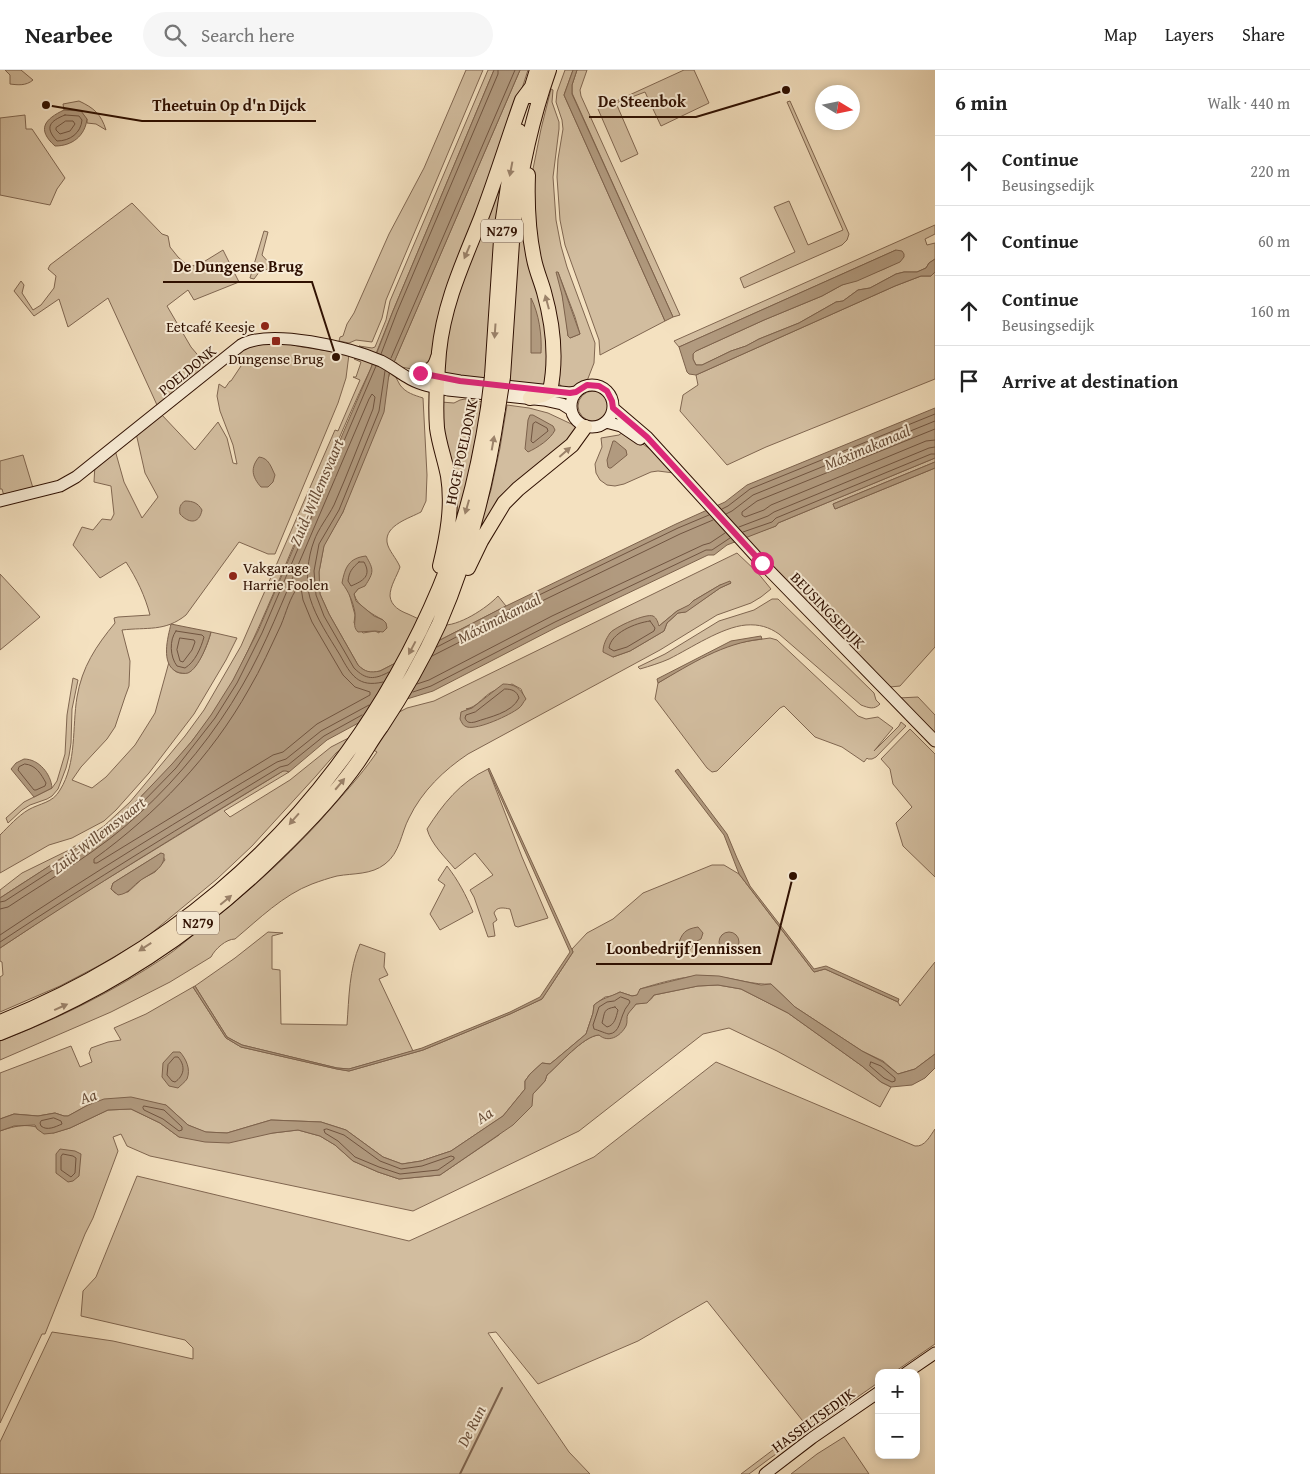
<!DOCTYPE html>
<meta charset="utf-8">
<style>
:root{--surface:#fff;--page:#f6f6f6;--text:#222;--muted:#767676;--line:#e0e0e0}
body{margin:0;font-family:"Gentium Book Plus",serif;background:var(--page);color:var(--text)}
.controls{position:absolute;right:15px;bottom:15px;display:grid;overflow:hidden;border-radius:10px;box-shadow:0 2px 8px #0003}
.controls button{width:45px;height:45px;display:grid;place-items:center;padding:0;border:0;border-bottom:1px solid var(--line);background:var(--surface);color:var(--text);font:25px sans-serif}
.compass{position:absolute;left:815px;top:15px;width:45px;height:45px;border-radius:50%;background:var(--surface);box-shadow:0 2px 8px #0003;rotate:100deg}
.stop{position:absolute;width:15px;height:15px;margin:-11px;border:4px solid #db2777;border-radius:50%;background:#fff}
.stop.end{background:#db2777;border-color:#fff;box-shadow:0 1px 5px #0008}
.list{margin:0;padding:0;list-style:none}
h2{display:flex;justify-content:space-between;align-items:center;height:65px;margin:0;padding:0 20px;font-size:21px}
h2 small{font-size:16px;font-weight:400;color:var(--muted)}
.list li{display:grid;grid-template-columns:32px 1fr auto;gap:15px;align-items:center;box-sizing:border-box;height:70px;padding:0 20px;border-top:1px solid var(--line)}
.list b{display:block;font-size:19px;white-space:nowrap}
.list p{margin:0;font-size:16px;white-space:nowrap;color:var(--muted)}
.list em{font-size:16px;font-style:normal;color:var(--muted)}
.icon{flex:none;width:28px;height:28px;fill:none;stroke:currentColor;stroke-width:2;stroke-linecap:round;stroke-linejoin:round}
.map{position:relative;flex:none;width:935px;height:1404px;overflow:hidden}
header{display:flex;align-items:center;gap:30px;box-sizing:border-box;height:70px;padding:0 25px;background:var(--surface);border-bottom:1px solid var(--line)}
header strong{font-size:24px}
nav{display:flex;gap:28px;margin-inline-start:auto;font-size:18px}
.search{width:350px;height:45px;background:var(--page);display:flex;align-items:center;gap:12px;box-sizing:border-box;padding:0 18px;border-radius:28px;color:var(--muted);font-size:19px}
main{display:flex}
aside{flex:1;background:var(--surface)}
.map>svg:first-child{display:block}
</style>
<header>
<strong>Nearbee</strong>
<div class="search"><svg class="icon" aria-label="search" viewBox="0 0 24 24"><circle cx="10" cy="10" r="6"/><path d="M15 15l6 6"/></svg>Search here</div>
<nav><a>Map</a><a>Layers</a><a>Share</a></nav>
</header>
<main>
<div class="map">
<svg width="935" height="1404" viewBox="0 0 935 1404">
<rect width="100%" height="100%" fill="#f4e1c0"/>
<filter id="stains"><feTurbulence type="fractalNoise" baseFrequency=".004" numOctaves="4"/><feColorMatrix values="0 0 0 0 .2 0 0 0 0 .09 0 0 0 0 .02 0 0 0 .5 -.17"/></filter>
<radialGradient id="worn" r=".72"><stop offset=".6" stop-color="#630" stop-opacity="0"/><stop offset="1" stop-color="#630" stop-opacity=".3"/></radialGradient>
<path fill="#d2bd9f" stroke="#806650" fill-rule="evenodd" d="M 5,0 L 21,0 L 33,10 C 26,16 18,15 10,14 L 10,5 Z
M 466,0 L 483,0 L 386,230 L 382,248 L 372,272 L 356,270 L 349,273 L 339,271 L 340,267 L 343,266 L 347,254 L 354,243 L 389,164 L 424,98 Z
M 488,0 L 494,0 L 393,241 L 375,286 L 370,281 L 359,276 L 372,278 L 375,277 L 386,250 L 390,231 Z
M 520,0 L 528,0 L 433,293 L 422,301 L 396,296 L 397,293 L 394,292 Z
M 565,0 L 573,0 L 564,25 L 665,251 L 600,285 L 599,270 L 565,175 L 560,150 L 557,107 L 558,89 L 563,59 L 562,50 L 556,32 L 557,22 Z
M 577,0 L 587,0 L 580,20 L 581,26 L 680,245 L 673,247 L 572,23 L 572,15 Z
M 684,0 L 694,0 L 709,33 L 661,56 L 645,22 L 616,33 L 638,84 L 621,92 L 598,39 L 599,37 L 601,38 Z
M 551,19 L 553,20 L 552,32 L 559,52 L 559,59 L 553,107 L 556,150 L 561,176 L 567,197 L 595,273 L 594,293 L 587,311 L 573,320 L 561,316 L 557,311 L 537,190 L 532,104 L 541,59 ZM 558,202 L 575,247 L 580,264 L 570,268 L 568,266 L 566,245 Z
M 79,31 C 94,38 101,44 106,60 L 96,54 L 87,53 L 87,49 L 73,40 L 64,40 L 63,34 Z
M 790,31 L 849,164 L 847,170 L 842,175 L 744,218 L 740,208 L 795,182 L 774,137 L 789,131 L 808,175 L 843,160 L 787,32 Z
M 25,45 L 26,59 L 32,59 L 65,108 L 57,119 L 50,135 L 0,125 L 0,48 Z
M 505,100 L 495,155 L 486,311 L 440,305 L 450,246 Z
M 523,115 L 548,245 L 547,318 L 508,312 L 511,254 Z
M 132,133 L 162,164 L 168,166 L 170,177 L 178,187 L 187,195 L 197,196 L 223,180 L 239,212 L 194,230 L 188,220 L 167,236 L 191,277 L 207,296 L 157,335 L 108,228 L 68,257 L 59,229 L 34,246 L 14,221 L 21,211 L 24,215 L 22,223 L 33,240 L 41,235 L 54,218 L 56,206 L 48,199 L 50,195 Z
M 935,155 L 935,164 L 925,169 L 927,175 L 935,173 L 935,189 L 929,193 L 926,198 L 917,202 L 904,202 L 896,204 L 870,218 L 858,220 L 843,231 L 836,232 L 799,253 L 759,269 L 746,276 L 731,281 L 702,295 L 696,295 L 693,289 L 693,284 L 696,281 L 764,250 L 822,226 L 842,215 L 884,199 L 892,195 L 896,180 L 679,277 L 674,271 Z
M 264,161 L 268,162 L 262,185 L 270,194 L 269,198 L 266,200 L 260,201 L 254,209 L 250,208 Z
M 935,202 L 935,309 L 766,377 L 727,395 L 680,341 L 683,325 L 698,315 L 696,305 L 895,216 L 921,206 L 931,206 Z
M 280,272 L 302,277 L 349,284 L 346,308 L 338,333 L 275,484 L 268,484 L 239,472 L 186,545 C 165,562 147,557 122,560 L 130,591 L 129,616 L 125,627 L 115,657 L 107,669 L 81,697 L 72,710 L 92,718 L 106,707 L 135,675 L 155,643 L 169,592 C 171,597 174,602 180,603 C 196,607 208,574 211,562 L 237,568 L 226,590 L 194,644 L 149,703 L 116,740 L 104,751 L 72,768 L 49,775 L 0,803 L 0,765 C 9,756 18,746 28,740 C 40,733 53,733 60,720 C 77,693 72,657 77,627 C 82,597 96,576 115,553 L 114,548 L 118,547 L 150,545 C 145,526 137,509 126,492 L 100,508 L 73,475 L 82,457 L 93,460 L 102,449 L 111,450 L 114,444 L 111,416 L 94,412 L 95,394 L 115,380 L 124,412 L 142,448 L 158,427 L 145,403 L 136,363 L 161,344 L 195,380 L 218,352 L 227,368 L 233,393 L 237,394 L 233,375 L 220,341 L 217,326 L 219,314 L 225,318 L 230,311 L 231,311 L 241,296 L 229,289 L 244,277 Z
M 356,287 L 373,291 L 371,298 C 340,363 313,430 285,496 C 269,534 253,572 234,609 C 208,656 171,699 132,735 C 92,772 45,798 0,828 L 0,820 L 22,803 L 69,780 L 104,756 L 130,732 L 185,666 L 204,640 L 241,576 L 335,360 L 338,361 L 360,310 L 353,307 L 356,307 L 361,292 L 354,289 Z
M 391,300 C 395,304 397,310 400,315 C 406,323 414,325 423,328 L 427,405 L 426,431 L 421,442 C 410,448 385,455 387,472 C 388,480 397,489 400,497 C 397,506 390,516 390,526 C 391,536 400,541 408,544 C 419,549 430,555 441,555 C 458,557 487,538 498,526 L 506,536 L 380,601 C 370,604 365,602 358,595 L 329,544 L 320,524 L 319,502 L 324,475 L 343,442 ZM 371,506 L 358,519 L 354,524 C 357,536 372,544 383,550 L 379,563 L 375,561 L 363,563 L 354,553 L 355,545 L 349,523 Z
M578 336a15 15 0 1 1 30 0a15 15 0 1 1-30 0Z
M 465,329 L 483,332 L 459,452 L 454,451 L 444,371 L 441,332 L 454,333 L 460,330 Z
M 507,335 L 529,338 L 548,343 L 582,359 L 517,416 L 471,482 L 491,420 L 500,378 Z
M 624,361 L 650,379 L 674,403 L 658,401 L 651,402 L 624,414 L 615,416 L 607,415 L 600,410 L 596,403 L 595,394 L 602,377 L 601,368 L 619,365 Z
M 23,385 L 33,418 L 4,426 L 2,419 L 0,419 L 0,391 Z
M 935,388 L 935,392 L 833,434 L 835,439 L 935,398 L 935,577 L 900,616 L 890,617 L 879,609 L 772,497 L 745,467 L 776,456 L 778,453 Z
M 737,483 L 757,502 L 771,519 L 761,527 L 751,533 L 717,545 L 660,580 L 468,684 C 444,700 422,721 409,748 C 401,763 400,783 385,794 C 371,805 354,803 337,806 C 329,808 320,811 312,814 C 283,825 259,849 235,869 C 226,869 215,879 211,887 L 170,912 L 111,942 L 0,990 L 0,971 C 58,949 114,921 165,887 C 177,879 187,870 198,861 C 242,828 282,792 319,752 C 339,729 360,707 377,682 L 361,673 L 347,675 L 336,683 L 316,706 L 252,776 L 217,809 L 143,870 L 100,895 L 60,916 L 0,942 L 0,907 L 3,905 L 2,892 L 0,891 L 0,878 L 71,831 L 283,701 L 286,700 L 289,702 L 224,741 L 230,747 L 290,710 L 331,677 L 407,638 L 434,631 ZM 731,513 L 720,518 L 685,542 L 678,543 L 667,553 L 664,561 L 630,581 L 613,587 L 659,556 L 677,541 L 689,536 L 693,531 L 720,515 ZM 512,614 L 521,619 L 525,629 L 466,639 C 477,637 481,629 490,623 C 496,619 505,617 512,614 ZM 161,783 L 165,790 L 155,802 L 142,809 L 128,822 L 115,823 L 111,819 L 113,813 Z
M 0,504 L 40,547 L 0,580 Z
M 772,529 L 778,529 L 874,623 L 876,630 L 880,634 C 874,640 869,638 861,635 L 779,564 C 769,557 759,554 746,555 C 722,557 691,578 669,589 C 660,593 650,596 640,599 L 638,597 L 665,584 L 719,551 L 754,540 Z
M 770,568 L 777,570 L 858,646 L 866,649 L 878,647 L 893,658 L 874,681 L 899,656 L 901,652 L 906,656 L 876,687 L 872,689 L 868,689 L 867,688 L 864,692 L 842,677 L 815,667 L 784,636 L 780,638 L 717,701 L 712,702 L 707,698 L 655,629 L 658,613 C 681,599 706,583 731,575 C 744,571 757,570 770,568 Z
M 73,608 L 78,610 L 72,639 L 71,673 L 69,686 L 66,698 L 58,719 L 52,726 L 47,729 L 30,735 L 22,740 L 8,753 L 6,748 L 24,732 L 52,718 L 57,711 L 65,684 L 67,645 Z
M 918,627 L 935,645 L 935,664 L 898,628 Z
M 910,659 L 935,684 L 935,807 L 903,776 L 896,753 L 912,737 L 893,714 L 890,699 L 881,689 Z
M 488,699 L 522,787 L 548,848 L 518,857 L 515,856 L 510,839 C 504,838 497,836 494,843 L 497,850 L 493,853 L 495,866 L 488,867 L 474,827 L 470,820 L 493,805 L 475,783 L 455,799 C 445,787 431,774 427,759 C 443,734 460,712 488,699 Z
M 712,795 L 724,795 L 739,804 L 814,902 L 825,899 L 898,932 L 900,936 L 935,892 L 935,984 L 915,999 L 898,1004 L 883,991 L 862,981 L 795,937 L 771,914 C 754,915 737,909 720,907 C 693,903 666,911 640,919 L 638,925 L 632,926 L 620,922 L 612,926 L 605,927 L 594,935 L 593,943 L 586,964 L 555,990 L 550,994 L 542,993 L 530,1004 L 525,1011 L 525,1019 L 503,1046 L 494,1052 L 451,1081 L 421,1091 L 402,1094 L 383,1087 L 346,1060 L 321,1052 L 271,1050 L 227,1063 L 205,1062 L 188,1055 L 166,1035 L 88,1035 L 68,1046 L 64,1046 L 55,1043 L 38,1046 L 14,1044 L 0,1049 L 0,1003 L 71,976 L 80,997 L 92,992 L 89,983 L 91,978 L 108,972 L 121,970 L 114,958 L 146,944 L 193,917 L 226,968 L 241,977 L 337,999 L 349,1001 L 423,980 L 510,944 L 542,929 L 573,882 L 572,879 L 587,863 L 613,849 L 643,823 Z
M 447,796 C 458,810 466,825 473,842 L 440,860 L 430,844 L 445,815 L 438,810 Z
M 268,862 L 283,863 L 272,866 L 272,899 L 280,900 L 281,954 L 347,955 C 349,928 349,899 360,874 L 385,883 L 384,897 L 388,905 L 379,909 L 413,981 L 349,999 L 337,998 L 242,975 L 227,967 L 195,916 L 235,888 Z
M 718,915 L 741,919 L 788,943 L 862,996 L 881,1012 L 891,1017 L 880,1037 L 777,981 L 729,958 L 703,964 L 579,1061 L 413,1141 L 150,1086 L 127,1076 L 121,1064 L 113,1067 L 118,1081 L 93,1148 L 85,1164 L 45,1264 L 42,1264 L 0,1353 L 0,1061 C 23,1053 32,1054 53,1063 L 70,1058 L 108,1040 L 131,1039 L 160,1053 L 179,1067 L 273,1063 L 298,1060 L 320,1066 L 335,1075 L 353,1091 L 378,1102 L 399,1109 L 440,1105 L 499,1065 L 533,1024 L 545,1011 L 547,1005 C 559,995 583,966 599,965 L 628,943 L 636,934 C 644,933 650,933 654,925 L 698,916 Z
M 716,992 L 915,1076 C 925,1077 930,1066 935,1059 L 935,1274 L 893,1303 L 879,1303 L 879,1312 L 769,1389 L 749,1404 L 741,1404 L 806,1355 L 707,1231 L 638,1271 L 538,1314 L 496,1262 L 488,1263 L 569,1382 L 590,1404 L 0,1404 L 0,1372 L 52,1262 L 113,1271 L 193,1289 L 193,1278 L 185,1270 L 81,1246 L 83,1221 L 96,1207 L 137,1106 L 409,1171 L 594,1087 Z
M 844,1367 L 869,1404 L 791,1404 L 817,1384 Z"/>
<path fill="#b19a7f" stroke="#7d624c" d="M 494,0 L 520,0 L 389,304 L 384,342 L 343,442 L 324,476 L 319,502 L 320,524 L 329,544 L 358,595 C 365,602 370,603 380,601 L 506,536 L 676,454 L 725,432 L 747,415 L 935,338 L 935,388 L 778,453 L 776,456 L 727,475 L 714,485 L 708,485 L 557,557 L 433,621 L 407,629 L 364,650 L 327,670 L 289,702 L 286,701 L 283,701 C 187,759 92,817 0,878 L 0,828 L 71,782 L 105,758 L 133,735 L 172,694 L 192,671 L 211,645 L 233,610 L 258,561 L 371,298 L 393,241 Z
M 573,0 L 577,0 L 572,15 L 572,24 L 673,247 L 665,251 L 564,25 Z
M 64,40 L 81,41 L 87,49 C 85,66 72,76 55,76 C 36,59 45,49 64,40 Z
M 896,180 L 902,181 L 904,184 L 904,187 L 900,192 L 857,211 L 842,215 L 822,226 L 764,250 L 696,281 L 693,284 L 693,289 L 696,295 L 702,295 L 731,281 L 746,276 L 759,269 L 799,253 L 836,232 L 843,231 L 858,220 L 870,218 L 896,204 L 904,202 L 917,202 L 926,198 L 929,193 L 935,189 L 935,202 L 931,206 L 921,206 L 895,216 L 696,305 L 689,304 L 687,302 L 679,277 Z
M 556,202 L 558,202 L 580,264 L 570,268 L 568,266 L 562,225 Z
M 531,228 C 539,244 542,265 541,283 L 531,283 Z
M 530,345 L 533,345 L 553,356 L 555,360 C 551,369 537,378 528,382 L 525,379 L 528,350 Z
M 613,371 L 615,371 L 626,380 L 627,385 L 611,398 L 609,398 L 608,397 L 607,390 Z
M 259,387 C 269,388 271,397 275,405 L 273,412 L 268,417 L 261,417 C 252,407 250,398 259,387 Z
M 935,392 L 935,398 L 835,439 L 833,434 Z
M 185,431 C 193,431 198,433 202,440 C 199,455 188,453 180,444 C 179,438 180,434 185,431 Z
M 366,486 C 374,500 374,502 365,516 L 358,519 L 354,524 L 356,531 L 374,546 L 383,550 L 386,553 L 387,558 L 383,562 L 375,561 L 358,562 C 352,556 356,551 355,543 C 353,532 349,522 342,513 C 345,497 349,488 366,486 Z
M 730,511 L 731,513 L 720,518 L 686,542 L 678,543 L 667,553 L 664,561 L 630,581 L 613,587 L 603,582 C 603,575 606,569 610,563 C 615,557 646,543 653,546 C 657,548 658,553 659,556 L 677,541 L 689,535 L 693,531 L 720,515 Z
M 171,554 L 211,562 C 208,573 199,598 188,603 C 185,604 180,603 177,602 C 160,594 168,567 171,554 Z
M 761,566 L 762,569 C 723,573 691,594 658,613 L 657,609 L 731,571 Z
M 503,614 C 515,614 520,618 526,629 C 523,632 522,636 519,638 C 510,645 478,660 467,657 C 463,656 462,653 460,649 L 461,642 L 472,638 Z
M 24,689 C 39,689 51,704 52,718 L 34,727 L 11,699 L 16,693 Z
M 489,698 L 573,882 L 542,929 L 510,944 L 423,980 L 349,1001 L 337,999 L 241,977 L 226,968 L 193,917 L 195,916 L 227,967 L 242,975 L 337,998 L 349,999 L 422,978 L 510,942 L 540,927 L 570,882 L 488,699 Z
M 678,699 L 727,764 L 737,788 L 750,816 L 814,899 L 826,896 L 899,929 L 898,932 L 825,899 L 814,902 L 739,804 L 724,765 L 675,701 Z
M 161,783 L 164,784 C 165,799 151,803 141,810 C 133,815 129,824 118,825 L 111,819 L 113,813 Z
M 698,857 L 703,863 L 701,869 L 697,871 L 688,882 L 682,882 L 678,875 C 682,863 685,859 698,857 Z
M719 872a10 10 0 1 1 20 0a10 10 0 1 1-20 0Z
M 696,905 L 719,906 L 761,915 L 771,914 L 795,937 L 862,981 L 883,992 L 898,1004 L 915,999 L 935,984 L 935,998 L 925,1008 L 912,1015 L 891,1017 L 881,1012 L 862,996 L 788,943 L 741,919 L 718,915 L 698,916 L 654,925 L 647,933 L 636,934 C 634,937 630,941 628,944 C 626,947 628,952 626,956 C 620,967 608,973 599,965 C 583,966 559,995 547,1005 L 545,1011 L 533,1024 L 532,1036 L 513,1055 L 440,1105 L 399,1109 L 378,1102 L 353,1091 L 335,1075 L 320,1066 L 298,1060 L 273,1063 L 229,1073 L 205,1072 L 179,1067 L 160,1053 L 131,1039 L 108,1040 L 70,1058 L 54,1063 L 44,1064 L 37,1059 L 35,1055 L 14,1056 L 0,1061 L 0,1049 L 14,1044 L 38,1046 L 55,1043 L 64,1046 L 68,1046 L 88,1035 L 104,1029 L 131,1027 L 166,1035 L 188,1055 L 206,1062 L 227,1063 L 271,1050 L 321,1052 L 346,1060 L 383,1087 L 402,1094 L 421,1091 L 451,1081 L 494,1052 L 503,1046 L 525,1019 L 525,1011 L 530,1004 L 542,993 L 550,994 L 555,990 L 586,964 L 593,943 L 594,935 C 602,928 610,927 620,922 L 632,926 L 637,925 L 640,919 Z
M 173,982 L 180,982 C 186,989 191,999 187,1009 C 185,1012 180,1016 178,1018 L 169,1016 L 162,1007 L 163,993 Z
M 60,1079 L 75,1081 L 81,1084 L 79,1106 L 73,1111 L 68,1112 L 56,1103 L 56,1084 Z"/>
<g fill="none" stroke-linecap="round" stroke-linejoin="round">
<path stroke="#705440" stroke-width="1" d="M 65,45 L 79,46 L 82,50 C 81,63 70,71 57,71 C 44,57 50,51 65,45 Z
M 66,51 L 73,51 L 75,54 L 70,61 L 60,64 L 56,60 L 56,58 Z
M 381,284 L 397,242 L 498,4 L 498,0
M 391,288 L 515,0
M 385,301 L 379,341 L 339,440 L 319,474 L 314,501 L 316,525 L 324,546 L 354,598 C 366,610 374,610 389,602
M 536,352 L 547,358 L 548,361 L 533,373 L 531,371 L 533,354 Z
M 935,359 L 757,431 L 742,442 L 742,445 L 745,447 L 764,440 L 771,435 L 926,371 L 935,370
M 722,439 L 728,436 L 750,419 L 935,344
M 726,444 L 732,441 L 753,425 L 935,351
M 739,457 L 768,446 L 774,442 L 929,378 L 935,377
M 743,462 L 772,452 L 776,448 L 931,384 L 935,384
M 359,492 L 364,492 C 372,506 363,511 351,516 L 348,511 C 349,502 352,498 359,492 Z
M 298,517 L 301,518 L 303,530 L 312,552 L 343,605 L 355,617 L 370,622 L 370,625 L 317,654 L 283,682 L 273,685 L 97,793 L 94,793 L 94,789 C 156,744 211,687 249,619 C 261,599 271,576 281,555 C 286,543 290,527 298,517 Z
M 650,551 L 655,558 L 654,561 L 627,577 L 614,581 L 609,578 C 611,563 635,553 650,551 Z
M 176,561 L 202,565 L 204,567 C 201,578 195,592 185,598 L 177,596 C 170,587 169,570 176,561 Z
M 180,568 L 194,570 L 195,572 L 192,580 L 183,592 L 180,591 L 177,580 Z
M 437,577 L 508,540 L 678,458 L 709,445
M 432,586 L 511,546 L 680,464 L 713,450
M 417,614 L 429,610 L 552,546 L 703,475 L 710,473 L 725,463
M 505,619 C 512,619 517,621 519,628 C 512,643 489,647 475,652 C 470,653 467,653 465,648 L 466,645 L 475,642 Z
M 413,622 L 431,616 L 555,552 L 706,480 L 712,480 L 730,468
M 25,694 C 36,695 41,704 46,713 L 45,716 L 36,720 L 34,720 L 18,700 L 19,697 Z
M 0,832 L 5,831 L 73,787 L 108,762 L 136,739 L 176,698 L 215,648 L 237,613 L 262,563 L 376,296
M 0,839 L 8,837 C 53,807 101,780 140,743 C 180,706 215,663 242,616 C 266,575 283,529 302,486 C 324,434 347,381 369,329 L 372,324 L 375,327 L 373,339 C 360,371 348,403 334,435 C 328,447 318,459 314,471 C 308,486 305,512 310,528 C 316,548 329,567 340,585 C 351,605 358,618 383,612
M 0,865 C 91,804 184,747 277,692 L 286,689 L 321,661 L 369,635
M 0,872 C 92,811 186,754 280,697 L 288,695 L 324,666 L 362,645
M 621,927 L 629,930 L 630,932 C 628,936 625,938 624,942 C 620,949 620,963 609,964 C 607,964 598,960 594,959 L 593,955 L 599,937 L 607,932 L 614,931 Z
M 615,937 L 618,940 C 616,947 615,955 607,957 L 602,953 C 605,942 603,939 615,937 Z
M 175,987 L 178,987 C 186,996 184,1006 175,1012 L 172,1011 L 167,1005 L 168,995 Z
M 871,992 L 881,996 L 895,1008 L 895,1011 L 892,1012 L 884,1008 L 870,996 Z
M 144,1036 L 164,1040 L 182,1057 L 182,1060 L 179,1061 L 163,1049 L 144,1040 L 143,1038 Z
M 54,1048 L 61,1051 L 62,1054 C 55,1057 47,1061 41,1056 L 40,1053 L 41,1051 Z
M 327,1059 L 344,1065 L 380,1091 L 401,1099 L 422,1096 L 451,1086 L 454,1087 L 454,1089 L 438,1100 L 400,1104 L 379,1097 L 355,1087 L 338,1071 L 325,1063 L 324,1060 Z
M 63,1084 L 73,1086 L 76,1088 L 75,1103 L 71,1107 L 61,1100 L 61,1087 Z"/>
<path stroke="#7d624c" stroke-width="2" d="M 460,1404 L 502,1318"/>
<g stroke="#2e0f00" stroke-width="13">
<path id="secondary" d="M 431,306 L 460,311 L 570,323 L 576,322
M571 336a21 21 0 1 1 42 0a21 21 0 1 1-42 0Z
M 613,338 L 647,367 L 762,493 L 935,671
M 606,352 L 621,356 L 640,369
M 0,431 L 60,416 L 76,407 L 241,275 C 271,258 350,278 381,291 C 391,296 398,302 407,307 C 419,315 434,317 448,320 L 544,330 L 562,334 L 570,339
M 906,1303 L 935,1283
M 765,1404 L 812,1368 L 879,1322"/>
</g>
<g stroke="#2e0f00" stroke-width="16">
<path id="highway" d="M 529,26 L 537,0
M 528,105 C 527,133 528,161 534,189 C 536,200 541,211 544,222 C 553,254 557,288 550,321 L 543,325 L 530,328
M 420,303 C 431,301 435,298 438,287
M 492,306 L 502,155 L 510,103 L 519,61
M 503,307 L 513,157 C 520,104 531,51 549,0
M 440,496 C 447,467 453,437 448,406 C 445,390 439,374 437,358 C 435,333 437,307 439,282 C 444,233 463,193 481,148 C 496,109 508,69 522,30 L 531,18
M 468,498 L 481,471 L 504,433 L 518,419 L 572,375 L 585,357
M 0,952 C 163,887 293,777 384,627 C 416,573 444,515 462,455 C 474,416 482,377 488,338
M 0,963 C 107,921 196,863 277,783 C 306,755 335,725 358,692 C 366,680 373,668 381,657 C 403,624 423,589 439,554 C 469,485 487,413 498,339"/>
</g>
<use href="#secondary" stroke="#f8ecd6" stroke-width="11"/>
<use href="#highway" stroke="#f4e1c0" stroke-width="14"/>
<g stroke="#2e0f00" stroke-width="16" stroke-linecap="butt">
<path id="highway-bridge" d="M 488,338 L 492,306
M 498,339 L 503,307"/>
</g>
<use href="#highway-bridge" stroke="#f4e1c0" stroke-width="14"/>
</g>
<defs><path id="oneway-solid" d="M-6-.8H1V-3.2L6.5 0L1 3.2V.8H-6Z" transform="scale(1.25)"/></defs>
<g fill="#9b826a">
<use href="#oneway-solid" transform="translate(511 99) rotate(101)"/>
<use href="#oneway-solid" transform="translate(467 182) rotate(113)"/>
<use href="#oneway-solid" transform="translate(547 232) rotate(-105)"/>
<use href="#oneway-solid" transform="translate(495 261) rotate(94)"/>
<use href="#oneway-solid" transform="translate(493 373) rotate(-80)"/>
<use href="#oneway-solid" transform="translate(565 382) rotate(-41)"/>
<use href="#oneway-solid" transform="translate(467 437) rotate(106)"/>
<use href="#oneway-solid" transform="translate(412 578) rotate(118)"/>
<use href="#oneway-solid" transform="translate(340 714) rotate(-50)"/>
<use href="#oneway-solid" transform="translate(294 749) rotate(131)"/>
<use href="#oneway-solid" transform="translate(226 830) rotate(-40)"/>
<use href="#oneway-solid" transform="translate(145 877) rotate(147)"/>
<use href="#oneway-solid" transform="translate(61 937) rotate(-24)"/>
</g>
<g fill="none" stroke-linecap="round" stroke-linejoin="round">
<path stroke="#db2777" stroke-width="6" d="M 420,303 L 460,311 L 570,323 L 576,322 L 587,315 L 599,316 L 607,321 L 612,331 L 613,338 L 647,367 L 762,493"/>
</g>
<g fill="#8f2418" stroke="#f8ecd6" stroke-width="2">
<circle cx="265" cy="256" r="5"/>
<rect x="271" y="266" width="10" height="10" rx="2.5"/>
<circle cx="233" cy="506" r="5"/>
</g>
<g text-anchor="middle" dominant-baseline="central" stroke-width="4" stroke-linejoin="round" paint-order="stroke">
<g fill="#f8ecd6" stroke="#6b5140" stroke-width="1">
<rect x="481" y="149.5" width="42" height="23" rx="4"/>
<rect x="177" y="841.5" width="42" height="23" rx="4"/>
</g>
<g font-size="14" font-weight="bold" fill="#2e0f00">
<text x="502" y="161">N279</text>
<text x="198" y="853">N279</text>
</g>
<g font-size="15" fill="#2e0f00" stroke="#f8ecd6" text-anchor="end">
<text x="255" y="256">Eetcafé Keesje</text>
<text x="276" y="288" text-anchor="middle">Dungense Brug</text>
<text x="243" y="497" text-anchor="start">Vakgarage<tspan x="243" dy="17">Harrie Foolen</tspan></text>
</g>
<g font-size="15" fill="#2e0f00" stroke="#f8ecd6">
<text transform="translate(187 300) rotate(-39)">POELDONK</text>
<text transform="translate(461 382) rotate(-78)">HOGE POELDONK</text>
<text transform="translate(828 540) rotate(46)">BEUSINGSEDIJK</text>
<text transform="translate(813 1350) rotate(-36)">HASSELTSEDIJK</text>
</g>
<g font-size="16" font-style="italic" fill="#694e39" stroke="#f8ecd6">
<text transform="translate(867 377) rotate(-23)">Máximakanaal</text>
<text transform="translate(316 422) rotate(-67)">Zuid-Willemsvaart</text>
<text transform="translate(499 548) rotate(-27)">Máximakanaal</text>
<text transform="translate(98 765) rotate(-38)">Zuid-Willemsvaart</text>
<text transform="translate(88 1026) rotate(-18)">Aa</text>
<text transform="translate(484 1045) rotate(-34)">Aa</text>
<text transform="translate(471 1356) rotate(-63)">De Run</text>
</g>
</g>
<path fill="none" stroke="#2e0f00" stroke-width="2" d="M786 20L696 47H589M46 35L142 51H316M336 287L312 212H163M793 806L771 894H596"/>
<g fill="#2e0f00" stroke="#f8ecd6" stroke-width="2">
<circle cx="786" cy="20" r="5"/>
<circle cx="46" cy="35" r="5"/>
<circle cx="336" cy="287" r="5"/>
<circle cx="793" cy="806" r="5"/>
</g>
<g font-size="16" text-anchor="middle" font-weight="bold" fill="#2e0f00" stroke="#f8ecd6" stroke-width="4" stroke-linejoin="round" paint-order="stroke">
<text x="642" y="37">De Steenbok</text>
<text x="229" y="41">Theetuin Op d'n Dijck</text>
<text x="238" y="202">De Dungense Brug</text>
<text x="684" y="884">Loonbedrijf Jennissen</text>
</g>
<rect width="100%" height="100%" filter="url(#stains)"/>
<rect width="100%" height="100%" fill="url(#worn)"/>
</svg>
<div class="controls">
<button>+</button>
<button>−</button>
</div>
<svg class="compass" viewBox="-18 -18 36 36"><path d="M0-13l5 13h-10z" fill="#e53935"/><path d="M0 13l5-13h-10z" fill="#767676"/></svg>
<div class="stop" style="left:762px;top:493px"></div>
<div class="stop end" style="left:420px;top:303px"></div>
</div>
<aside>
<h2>6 min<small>Walk · 440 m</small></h2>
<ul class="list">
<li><svg class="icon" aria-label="ahead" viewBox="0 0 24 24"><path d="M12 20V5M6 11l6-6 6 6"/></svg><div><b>Continue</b><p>Beusingsedijk</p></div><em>220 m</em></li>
<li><svg class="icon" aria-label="ahead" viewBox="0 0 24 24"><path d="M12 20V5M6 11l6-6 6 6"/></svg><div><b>Continue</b></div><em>60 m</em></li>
<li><svg class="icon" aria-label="ahead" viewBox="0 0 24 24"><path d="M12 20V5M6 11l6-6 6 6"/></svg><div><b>Continue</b><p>Beusingsedijk</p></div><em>160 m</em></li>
<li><svg class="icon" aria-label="arrive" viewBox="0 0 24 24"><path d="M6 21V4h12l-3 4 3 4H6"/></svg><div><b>Arrive at destination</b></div></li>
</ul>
</aside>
</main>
